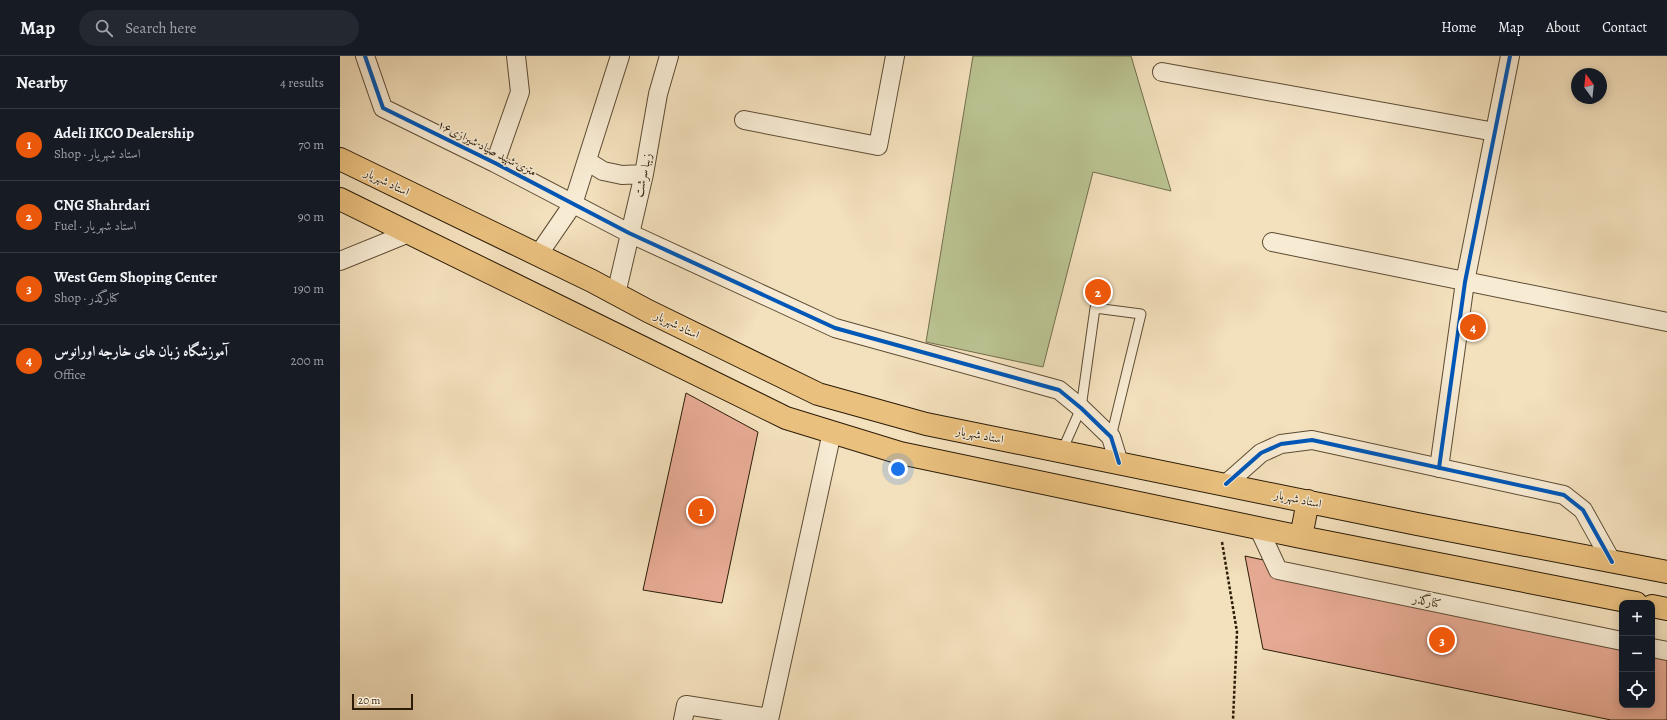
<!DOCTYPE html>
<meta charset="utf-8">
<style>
:root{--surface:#171b24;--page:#242831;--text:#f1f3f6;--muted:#9ea1a6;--line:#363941;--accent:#ea580c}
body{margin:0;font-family:Alegreya,Amiri,serif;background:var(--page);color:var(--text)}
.controls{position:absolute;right:12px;bottom:12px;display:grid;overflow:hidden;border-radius:8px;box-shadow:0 2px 10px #0003}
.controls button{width:36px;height:36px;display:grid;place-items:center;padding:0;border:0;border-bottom:1px solid var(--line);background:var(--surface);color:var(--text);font:20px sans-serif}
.compass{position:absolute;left:1231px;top:12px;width:36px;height:36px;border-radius:50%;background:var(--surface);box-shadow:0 2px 10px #0003;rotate:345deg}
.scale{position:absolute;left:12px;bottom:10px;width:61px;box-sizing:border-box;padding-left:4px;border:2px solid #2b1b07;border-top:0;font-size:11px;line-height:14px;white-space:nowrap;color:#2b1b07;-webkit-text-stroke:3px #f7ebd3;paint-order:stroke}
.you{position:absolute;left:558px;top:413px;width:14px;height:14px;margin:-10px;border:3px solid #fff;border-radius:50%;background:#1a73e8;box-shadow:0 0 0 6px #1a73e833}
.badge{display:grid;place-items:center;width:26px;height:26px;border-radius:50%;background:var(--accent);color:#fff;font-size:13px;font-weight:700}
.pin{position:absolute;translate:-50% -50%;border:2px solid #fff;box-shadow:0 1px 4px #0006}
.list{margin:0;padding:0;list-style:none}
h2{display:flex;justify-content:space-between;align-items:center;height:52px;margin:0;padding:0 16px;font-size:17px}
h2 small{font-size:13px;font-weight:400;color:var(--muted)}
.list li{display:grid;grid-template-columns:26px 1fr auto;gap:12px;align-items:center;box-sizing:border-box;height:72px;padding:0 16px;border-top:1px solid var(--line)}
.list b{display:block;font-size:15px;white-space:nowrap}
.list p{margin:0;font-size:13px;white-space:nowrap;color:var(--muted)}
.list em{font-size:13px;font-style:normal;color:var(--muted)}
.icon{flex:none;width:22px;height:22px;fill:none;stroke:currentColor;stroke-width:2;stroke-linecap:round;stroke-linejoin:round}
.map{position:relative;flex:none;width:1327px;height:664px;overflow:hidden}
header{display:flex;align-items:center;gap:24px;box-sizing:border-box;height:56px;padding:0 20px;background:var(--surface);border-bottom:1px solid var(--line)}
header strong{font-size:19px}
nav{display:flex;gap:22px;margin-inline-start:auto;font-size:14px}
.search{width:280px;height:36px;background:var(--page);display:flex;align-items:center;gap:10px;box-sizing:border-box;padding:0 14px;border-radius:22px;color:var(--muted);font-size:15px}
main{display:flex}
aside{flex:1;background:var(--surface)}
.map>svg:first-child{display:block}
</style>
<header>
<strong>Map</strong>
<div class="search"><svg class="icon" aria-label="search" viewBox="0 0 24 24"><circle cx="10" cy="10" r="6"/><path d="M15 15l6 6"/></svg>Search here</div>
<nav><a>Home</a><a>Map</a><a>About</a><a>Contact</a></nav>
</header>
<main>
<aside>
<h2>Nearby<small>4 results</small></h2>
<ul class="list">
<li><span class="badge">1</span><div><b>Adeli IKCO Dealership</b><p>Shop · استاد شهریار</p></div><em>70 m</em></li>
<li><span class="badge">2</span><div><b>CNG Shahrdari</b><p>Fuel · استاد شهریار</p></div><em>90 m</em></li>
<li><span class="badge">3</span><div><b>West Gem Shoping Center</b><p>Shop · کنارگذر</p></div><em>190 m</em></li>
<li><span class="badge">4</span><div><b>آموزشگاه زبان های خارجه اورانوس</b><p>Office</p></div><em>200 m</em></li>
</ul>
</aside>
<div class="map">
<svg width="1327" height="664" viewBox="0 0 1327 664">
<rect width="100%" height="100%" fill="#f3e0bc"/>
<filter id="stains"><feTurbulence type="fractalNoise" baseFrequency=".005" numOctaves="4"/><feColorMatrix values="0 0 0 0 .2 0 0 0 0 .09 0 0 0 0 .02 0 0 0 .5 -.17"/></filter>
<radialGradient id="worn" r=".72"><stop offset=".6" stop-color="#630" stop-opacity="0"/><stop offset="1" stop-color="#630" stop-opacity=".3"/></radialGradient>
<path fill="#bac291" stroke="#726e4c" d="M 633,0 L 791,0 L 831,135 L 753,116 L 703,311 L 586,286 Z"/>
<path fill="#e8ab95" stroke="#2b1b07" d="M 346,337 L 418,376 L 382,547 L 303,534 Z
M 905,500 L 1282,581 L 1282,649 L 1312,649 L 1312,588 L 1327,591 L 1327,664 L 1271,664 L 923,593 Z"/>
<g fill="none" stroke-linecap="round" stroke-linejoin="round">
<g stroke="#5d4c34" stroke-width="11">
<path id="service" d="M 722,395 L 741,352 L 755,252 L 801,258 L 771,381"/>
</g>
<g stroke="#5d4c34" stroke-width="20">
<path id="minor" d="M 25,0 L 43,52 L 155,107 L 289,177 L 495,272 L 719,334 L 741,352 L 771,381 L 779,407
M 822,16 L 1155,76
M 404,64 L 538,90 L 555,0
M 247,105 L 263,115 L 282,119 L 304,118
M 155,107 L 180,36 L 176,0
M 932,186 L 1327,266
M 198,199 L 233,148 L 280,0
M 0,205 L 69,177
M 276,238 L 304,118 L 318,38 L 329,0
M 1099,412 L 1125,226 L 1170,0
M 886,428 L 921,397 L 941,388 L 972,384 L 1224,439 L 1243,454 L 1272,506
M 918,471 L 938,514 L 1282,585
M 1312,592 L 1327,595
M 343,664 L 346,649 L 429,662
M 429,664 L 492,376"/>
</g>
<g stroke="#2b1b07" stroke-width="24">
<path id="primary" d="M 0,103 L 252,225 L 308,255 L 478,338 L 586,368 L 1077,468 L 1327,516
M 0,143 L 446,362 L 560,397 L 961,481 L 1296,547
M 961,481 L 968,445
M 1312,550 L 1327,553"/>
</g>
<path stroke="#2b1b07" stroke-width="2.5" stroke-dasharray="3 2" stroke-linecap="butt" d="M 882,486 L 897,576 L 893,664"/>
<use href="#service" stroke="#f7ebd3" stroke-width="9"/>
<use href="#minor" stroke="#f7ebd3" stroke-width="18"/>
<use href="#primary" stroke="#eac07e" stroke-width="22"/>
<g stroke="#f7ebd3" stroke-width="6">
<path id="cycleway" d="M 25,0 L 43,52 L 155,107 L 289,177 L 495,272 L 719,334 L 741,352 L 771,381 L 779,407
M 1099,412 L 1125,226 L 1170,0
M 886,428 L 921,397 L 941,388 L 972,384 L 1224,439 L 1243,454 L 1272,506"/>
</g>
<use href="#cycleway" stroke="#0057b8" stroke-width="4"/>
</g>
<g text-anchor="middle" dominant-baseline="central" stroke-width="3" stroke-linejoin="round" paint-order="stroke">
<g font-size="12" fill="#2b1b07" stroke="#f7ebd3">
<text transform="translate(147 92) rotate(27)">۱۶متری شهید صیاد شیرازی</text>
<text transform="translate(303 119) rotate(-78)">زیبا سرشت</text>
<text transform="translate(47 126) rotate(26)">استاد شهریار</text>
<text transform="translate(337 269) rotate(26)">استاد شهریار</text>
<text transform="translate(640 379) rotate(11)">استاد شهریار</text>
<text transform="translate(958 443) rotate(12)">استاد شهریار</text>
<text transform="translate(1087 545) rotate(12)">کنارگذر</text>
</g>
</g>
<rect width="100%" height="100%" filter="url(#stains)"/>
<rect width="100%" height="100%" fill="url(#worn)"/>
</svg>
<div class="controls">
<button>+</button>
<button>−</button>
<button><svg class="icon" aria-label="locate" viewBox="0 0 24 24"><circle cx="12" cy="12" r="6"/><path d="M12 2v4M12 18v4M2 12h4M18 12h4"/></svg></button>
</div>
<svg class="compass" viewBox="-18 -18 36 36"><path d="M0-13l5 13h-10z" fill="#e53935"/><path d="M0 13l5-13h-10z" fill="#9ea1a6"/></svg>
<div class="scale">20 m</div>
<div class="you"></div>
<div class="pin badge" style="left:361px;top:455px">1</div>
<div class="pin badge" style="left:758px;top:236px">2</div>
<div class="pin badge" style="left:1102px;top:584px">3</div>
<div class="pin badge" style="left:1133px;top:271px">4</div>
</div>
</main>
